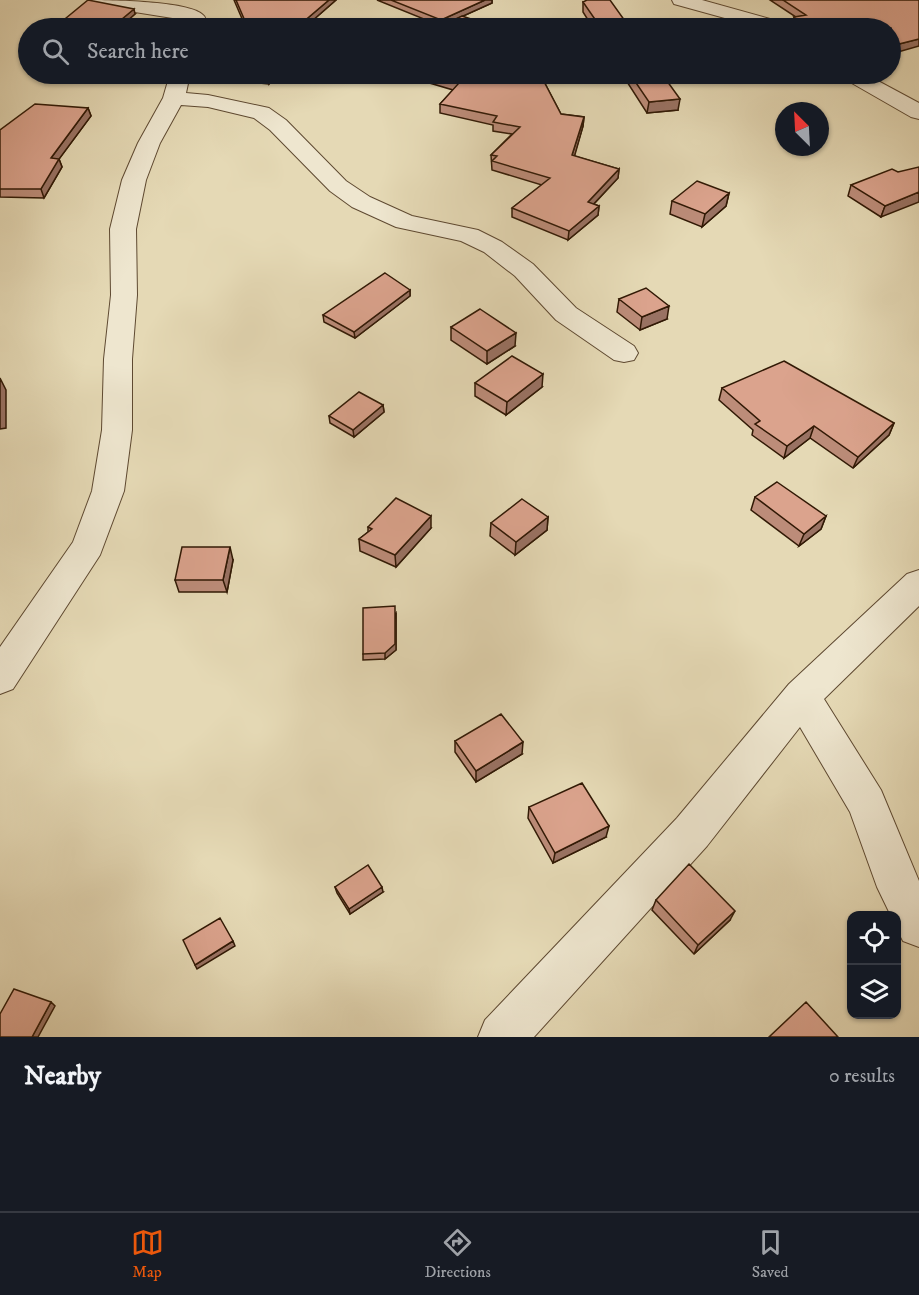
<!DOCTYPE html>
<style>
:root{--surface:#171b24;--page:#20242c;--text:#f1f3f6;--muted:#9ea1a6;--line:#363941;--accent:#ea580c}
body{margin:0;font-family:"IM FELL DW Pica",serif;background:var(--page);color:var(--text)}
.controls{position:absolute;right:18px;bottom:18px;display:grid;overflow:hidden;border-radius:12px;box-shadow:0 2px 4px #0004}
.controls button{width:54px;height:54px;display:grid;place-items:center;padding:0;border:0;border-bottom:2px solid var(--line);background:var(--surface);color:var(--text);font:30px sans-serif}
.compass{position:absolute;left:775px;top:102px;width:54px;height:54px;border-radius:50%;background:var(--surface);box-shadow:0 2px 4px #0004;rotate:336deg}
.list{margin:0;padding:0;list-style:none}
h2{display:flex;justify-content:space-between;align-items:center;height:78px;margin:0;padding:0 24px;font-size:26px}
h2 small{font-size:20px;font-weight:400;color:var(--muted)}
.icon{flex:none;width:33px;height:33px;fill:none;stroke:currentColor;stroke-width:2;stroke-linecap:round;stroke-linejoin:round}
.map{position:relative;flex:none;width:919px;height:1037px;overflow:hidden}
.search{position:absolute;background:var(--surface);box-shadow:0 2px 4px #0004;left:18px;right:18px;top:18px;height:66px;display:flex;align-items:center;gap:15px;box-sizing:border-box;padding:0 21px;border-radius:33px;color:var(--muted);font-size:22px}
.sheet{height:174px;background:var(--surface)}
nav{display:flex;justify-content:space-around;align-items:center;box-sizing:border-box;height:84px;border-top:2px solid var(--line);background:var(--surface);font-size:16px;color:var(--muted)}
nav a{display:grid;justify-items:center;gap:3px}
nav .on{color:var(--accent)}
.map>svg:first-child{display:block}
</style>
<div class="map">
<svg width="919" height="1037" viewBox="0 0 919 1037">
<rect width="100%" height="100%" fill="#e5d9b5"/>
<filter id="stains"><feTurbulence type="fractalNoise" baseFrequency=".00333" numOctaves="4"/><feColorMatrix values="0 0 0 0 .2 0 0 0 0 .09 0 0 0 0 .02 0 0 0 .5 -.17"/></filter>
<radialGradient id="worn" r=".72"><stop offset=".6" stop-color="#630" stop-opacity="0"/><stop offset="1" stop-color="#630" stop-opacity=".3"/></radialGradient>
<g fill="none" stroke-linecap="round" stroke-linejoin="round">
<g stroke="#5e4931" stroke-width="2">
<path id="minor" d="M 88,0 C 108,0 190,1 203,15 C 207,18 206,23 206,28 L 187,28 L 185,20 L 97,6 L 90,4 Z
M 672,0 L 702,0 L 788,24 L 791,28 L 761,28 L 674,4 Z
M 170,74 L 190,74 L 186,93 L 208,95 L 269,108 L 286,120 L 346,181 L 370,197 L 412,216 L 478,230 L 502,242 L 533,264 L 576,308 L 634,346 L 638,353 L 634,360 L 624,362 L 614,360 L 556,320 L 515,276 L 484,252 L 461,241 L 396,227 L 352,207 L 330,191 L 270,130 L 254,118 L 208,107 L 181,105 L 160,143 L 146,180 L 136,229 L 137,295 L 132,359 L 132,430 L 124,491 L 100,555 L 13,689 L 0,694 L 0,647 L 73,542 L 92,491 L 102,430 L 104,359 L 111,295 L 110,229 L 122,180 L 138,143 L 163,98 Z
M 840,74 L 865,74 L 919,103 L 919,119 L 911,117 L 843,78 Z
M 919,570 L 919,606 L 824,699 L 881,790 L 919,881 L 919,947 L 903,941 L 896,927 L 896,916 L 891,916 L 877,887 L 850,812 L 800,727 L 707,846 L 534,1037 L 478,1037 L 485,1020 L 677,818 L 789,684 L 907,574 Z"/>
</g>
<use href="#minor" fill="#eee6cf" fill-rule="evenodd"/>
</g>
<path fill="#bc8c79" stroke="#311905" stroke-width="1.5" d="M 234,0 L 336,0 L 304,28 L 246,28 Z
M 377,0 L 492,0 L 492,3 L 441,26 Z
M 770,0 L 919,0 L 792,25 L 794,17 L 796,17 Z
M 583,2 L 630,28 L 593,28 L 583,12 Z
M 135,14 L 119,28 L 62,28 L 60,23 Z
M 219,74 L 276,74 L 269,84 L 220,79 Z
M 399,74 L 540,74 L 561,114 L 584,117 L 583,126 L 574,156 L 619,169 L 618,178 L 594,204 L 599,206 L 598,215 L 568,240 L 512,217 L 512,208 L 542,185 L 492,170 L 491,155 L 512,134 L 493,131 L 493,125 L 440,113 L 440,104 L 453,90 Z
M 622,74 L 662,74 L 678,110 L 647,113 Z
M 787,74 L 817,74 L 794,80 Z
M 88,108 L 91,116 L 59,159 L 62,167 L 44,198 L 0,197 L 0,130 Z
M 898,172 L 881,217 L 848,196 L 851,185 Z
M 729,193 L 726,206 L 702,227 L 670,214 L 672,201 Z
M 410,290 L 410,296 L 355,338 L 324,322 L 323,315 Z
M 619,299 L 667,319 L 640,330 L 617,312 Z
M 451,327 L 515,346 L 487,364 L 451,340 Z
M 475,383 L 542,387 L 506,415 L 475,396 Z
M 722,388 L 894,423 L 889,435 L 853,468 L 810,438 L 784,458 L 752,435 L 753,430 L 719,400 Z
M 383,405 L 384,412 L 354,437 L 330,423 L 329,416 Z
M 755,497 L 826,516 L 821,529 L 799,546 L 751,510 Z
M 548,517 L 547,530 L 515,555 L 490,536 L 491,523 Z
M 368,527 L 431,528 L 396,567 L 360,551 L 359,539 L 368,532 Z
M 233,560 L 227,592 L 179,592 L 175,580 Z
M 396,613 L 396,650 L 385,659 L 363,660 L 363,654 Z
M 455,741 L 522,754 L 476,782 L 455,752 Z
M 529,807 L 606,837 L 553,863 L 528,818 Z
M 335,887 L 383,892 L 350,914 L 337,893 Z
M 656,900 L 730,920 L 694,954 L 652,910 Z"/>
<path fill="#997263" stroke="#311905" stroke-width="1.5" d="M 329,0 L 336,0 L 304,28 L 296,28 Z
M 485,0 L 492,0 L 492,3 L 441,26 L 441,20 Z
M 134,9 L 135,14 L 119,28 L 117,28 L 116,24 Z
M 919,39 L 919,46 L 891,54 L 891,46 Z
M 271,74 L 276,74 L 269,84 L 268,78 Z
M 796,74 L 817,74 L 794,80 Z
M 680,99 L 678,110 L 647,113 L 649,102 Z
M 88,108 L 91,116 L 59,159 L 62,167 L 44,198 L 41,189 L 51,158 Z
M 584,117 L 583,126 L 572,165 L 572,155 Z
M 619,169 L 618,178 L 587,211 L 588,202 Z
M 919,192 L 919,202 L 881,217 L 885,206 Z
M 729,193 L 726,206 L 702,227 L 705,214 Z
M 599,206 L 598,215 L 568,240 L 569,231 Z
M 410,290 L 410,296 L 355,338 L 354,332 Z
M 669,306 L 667,319 L 640,330 L 642,317 Z
M 516,333 L 515,346 L 487,364 L 487,351 Z
M 543,374 L 542,387 L 506,415 L 507,402 Z
M 0,378 L 6,390 L 6,428 L 0,429 Z
M 383,405 L 384,412 L 354,437 L 353,430 Z
M 894,423 L 889,435 L 853,468 L 858,457 Z
M 814,426 L 810,438 L 784,458 L 787,446 Z
M 431,516 L 431,528 L 396,567 L 395,555 Z
M 826,516 L 821,529 L 799,546 L 804,534 Z
M 548,517 L 547,530 L 515,555 L 516,542 Z
M 230,547 L 233,560 L 227,592 L 223,580 Z
M 396,613 L 396,650 L 385,659 L 385,653 Z
M 523,742 L 522,754 L 476,782 L 476,771 Z
M 609,826 L 606,837 L 553,863 L 555,853 Z
M 382,887 L 383,892 L 350,914 L 349,909 Z
M 735,911 L 730,920 L 694,954 L 698,945 Z
M 233,941 L 235,946 L 197,969 L 195,965 Z
M 51,1002 L 55,1006 L 38,1037 L 32,1037 Z"/>
<path fill="#dba38d" stroke="#311905" stroke-width="1.5" d="M 88,0 L 134,9 L 116,24 L 60,23 Z
M 236,0 L 329,0 L 296,28 L 248,28 Z
M 391,0 L 485,0 L 441,20 Z
M 587,0 L 610,0 L 630,28 L 601,28 L 583,2 Z
M 783,0 L 919,0 L 919,39 L 891,46 L 891,28 L 772,28 L 801,23 L 794,17 L 806,15 Z
M 462,16 L 498,28 L 436,28 Z
M 221,74 L 271,74 L 268,78 Z
M 428,74 L 540,74 L 561,114 L 584,117 L 572,155 L 619,169 L 588,202 L 599,206 L 569,231 L 512,208 L 550,178 L 492,161 L 497,156 L 491,155 L 520,127 L 493,122 L 497,116 L 440,104 L 459,83 Z
M 630,74 L 662,74 L 680,99 L 649,102 Z
M 35,104 L 88,108 L 51,158 L 59,159 L 41,189 L 0,189 L 0,130 Z
M 919,167 L 919,192 L 885,206 L 851,185 L 892,169 L 898,172 Z
M 697,181 L 729,193 L 705,214 L 672,201 Z
M 385,273 L 410,290 L 354,332 L 323,315 Z
M 646,288 L 669,306 L 642,317 L 619,299 Z
M 480,309 L 516,333 L 487,351 L 451,327 Z
M 512,356 L 543,374 L 507,402 L 475,383 Z
M 784,361 L 894,423 L 858,457 L 814,426 L 787,446 L 755,424 L 760,421 L 722,388 Z
M 359,392 L 383,405 L 353,430 L 329,416 Z
M 777,482 L 826,516 L 804,534 L 755,497 Z
M 396,498 L 431,516 L 395,555 L 359,539 L 372,529 L 368,527 Z
M 522,499 L 548,517 L 516,542 L 491,523 Z
M 182,547 L 230,547 L 223,580 L 175,580 Z
M 395,606 L 395,644 L 385,653 L 363,654 L 363,608 Z
M 501,714 L 523,742 L 476,771 L 455,741 Z
M 582,783 L 609,826 L 555,853 L 529,807 Z
M 689,864 L 735,911 L 698,945 L 656,900 Z
M 368,865 L 382,887 L 349,909 L 335,887 Z
M 220,918 L 233,941 L 195,965 L 183,940 Z
M 14,989 L 51,1002 L 32,1037 L 0,1037 L 0,1014 Z
M 806,1002 L 838,1037 L 769,1037 Z"/>
<rect width="100%" height="100%" filter="url(#stains)"/>
<rect width="100%" height="100%" fill="url(#worn)"/>
</svg>
<div class="controls">
<button><svg class="icon" aria-label="locate" viewBox="0 0 24 24"><circle cx="12" cy="12" r="6"/><path d="M12 2v4M12 18v4M2 12h4M18 12h4"/></svg></button>
<button><svg class="icon" aria-label="layers" viewBox="0 0 24 24"><path d="M12 4l9 5-9 5-9-5zM3 14l9 5 9-5"/></svg></button>
</div>
<svg class="compass" viewBox="-18 -18 36 36"><path d="M0-13l5 13h-10z" fill="#e53935"/><path d="M0 13l5-13h-10z" fill="#9ea1a6"/></svg>
<div class="search"><svg class="icon" aria-label="search" viewBox="0 0 24 24"><circle cx="10" cy="10" r="6"/><path d="M15 15l6 6"/></svg>Search here</div>
</div>
<section class="sheet">
<h2>Nearby<small>0 results</small></h2>
<ul class="list">
</ul>
</section>
<nav>
<a class="on"><svg class="icon" aria-label="map" viewBox="0 0 24 24"><path d="M3 6l6-2 6 2 6-2v14l-6 2-6-2-6 2zM9 4v14M15 6v14"/></svg>Map</a>
<a><svg class="icon" aria-label="directions" viewBox="0 0 24 24"><path d="M12 3l9 9-9 9-9-9zM9 14v-3h6M13 9l2 2-2 2"/></svg>Directions</a>
<a><svg class="icon" aria-label="saved" viewBox="0 0 24 24"><path d="M7 4h10v16l-5-4-5 4z"/></svg>Saved</a>
</nav>
